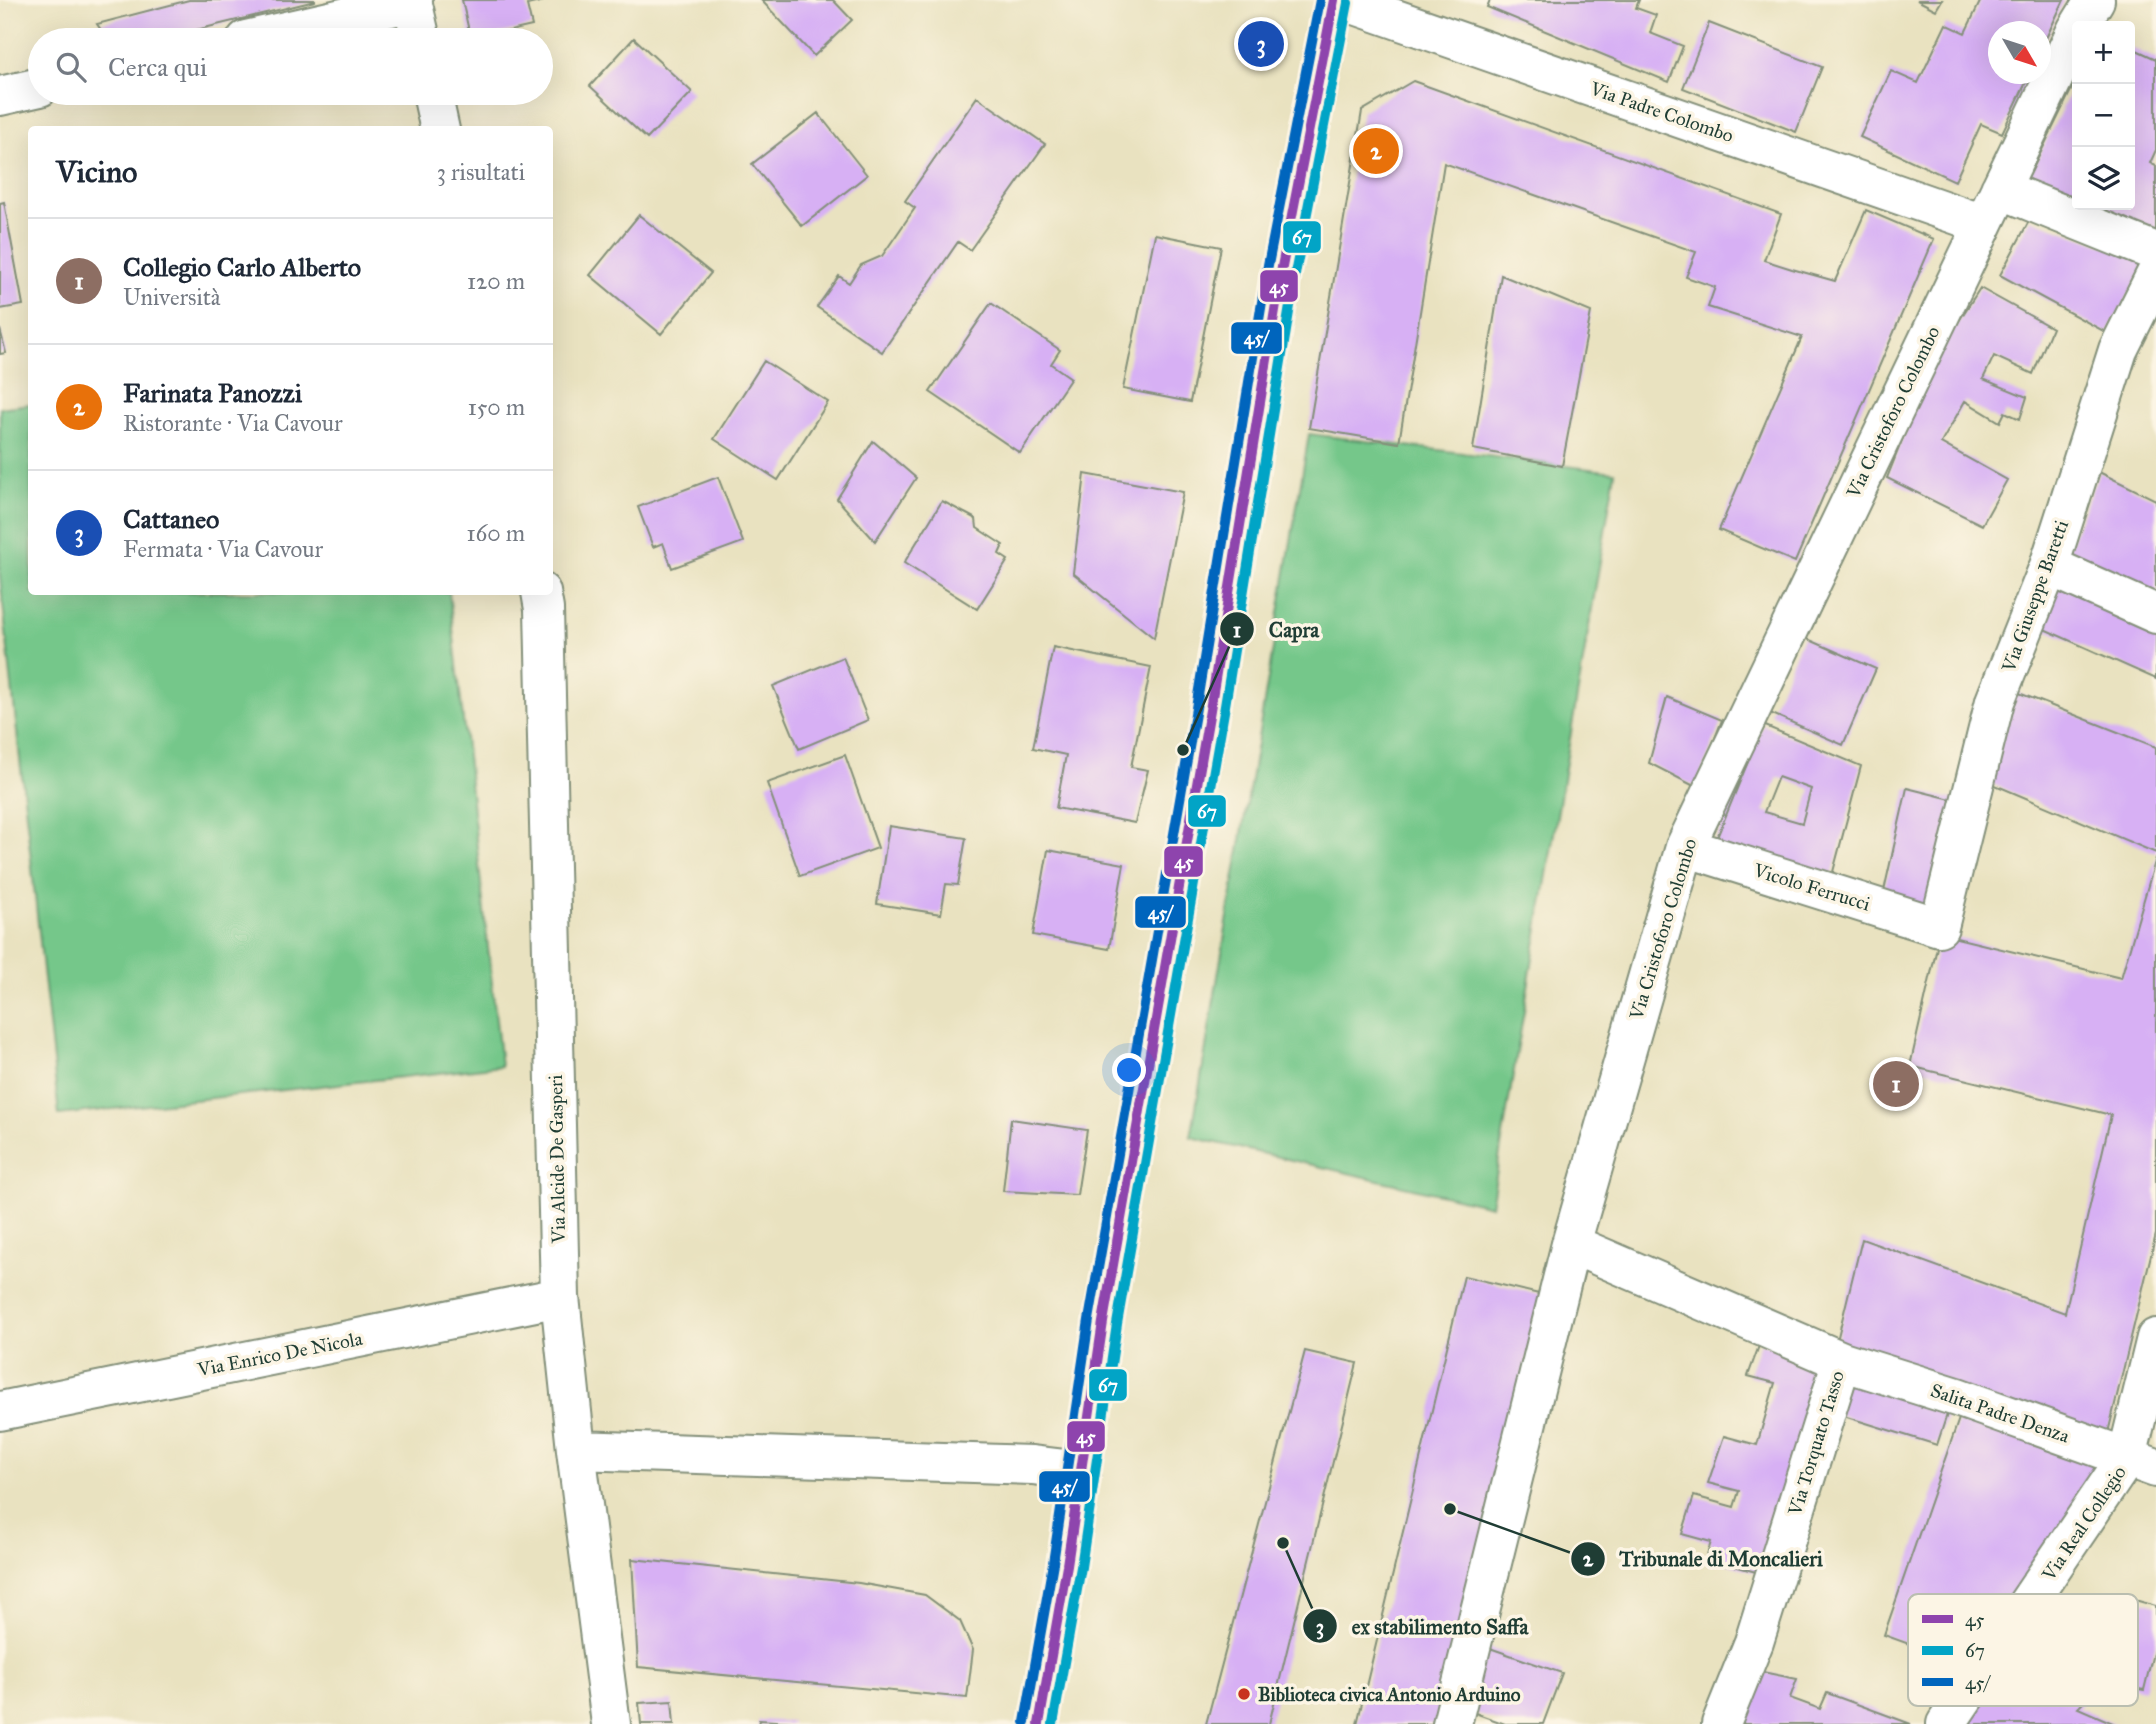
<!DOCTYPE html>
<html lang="it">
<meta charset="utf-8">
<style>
:root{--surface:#fff;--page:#f6f6f7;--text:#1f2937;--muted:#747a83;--line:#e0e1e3;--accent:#c8321e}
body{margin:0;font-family:"IM FELL Great Primer",serif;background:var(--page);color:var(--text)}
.controls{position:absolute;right:21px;top:21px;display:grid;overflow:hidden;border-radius:7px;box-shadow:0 7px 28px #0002}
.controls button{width:63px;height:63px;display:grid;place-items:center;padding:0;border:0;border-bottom:2px solid var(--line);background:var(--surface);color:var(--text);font:35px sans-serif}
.compass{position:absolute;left:1988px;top:21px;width:63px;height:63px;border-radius:50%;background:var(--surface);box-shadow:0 7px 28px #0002;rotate:129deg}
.you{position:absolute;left:1130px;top:1071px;width:24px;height:24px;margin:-18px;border:5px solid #fff;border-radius:50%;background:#1a73e8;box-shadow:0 0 0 10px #1a73e833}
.badge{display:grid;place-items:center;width:46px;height:46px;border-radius:50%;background:var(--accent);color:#fff;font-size:23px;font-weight:700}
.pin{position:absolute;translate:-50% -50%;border:4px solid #fff;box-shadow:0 2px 7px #0006}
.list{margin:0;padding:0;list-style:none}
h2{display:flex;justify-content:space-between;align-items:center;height:91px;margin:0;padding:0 28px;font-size:30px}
h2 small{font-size:23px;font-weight:400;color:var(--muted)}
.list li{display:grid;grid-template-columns:46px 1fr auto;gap:21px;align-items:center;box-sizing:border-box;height:126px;padding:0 28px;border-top:2px solid var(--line)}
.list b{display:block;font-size:26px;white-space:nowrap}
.list p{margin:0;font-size:23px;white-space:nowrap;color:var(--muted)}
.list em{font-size:23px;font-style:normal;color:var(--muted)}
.icon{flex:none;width:38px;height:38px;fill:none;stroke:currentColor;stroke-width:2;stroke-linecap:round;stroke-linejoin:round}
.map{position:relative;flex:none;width:2156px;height:1724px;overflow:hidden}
.search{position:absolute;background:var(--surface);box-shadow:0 7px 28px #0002;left:28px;top:28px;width:525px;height:77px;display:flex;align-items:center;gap:18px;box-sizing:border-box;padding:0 24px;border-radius:38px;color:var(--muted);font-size:26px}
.panel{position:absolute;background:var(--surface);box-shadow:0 7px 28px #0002;left:28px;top:126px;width:525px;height:469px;border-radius:7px}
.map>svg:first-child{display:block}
</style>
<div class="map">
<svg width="2156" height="1724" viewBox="0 0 2156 1724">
<rect width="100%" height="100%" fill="#fcf5e5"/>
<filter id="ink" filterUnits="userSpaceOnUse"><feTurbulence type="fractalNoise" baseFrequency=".0143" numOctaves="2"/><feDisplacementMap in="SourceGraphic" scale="14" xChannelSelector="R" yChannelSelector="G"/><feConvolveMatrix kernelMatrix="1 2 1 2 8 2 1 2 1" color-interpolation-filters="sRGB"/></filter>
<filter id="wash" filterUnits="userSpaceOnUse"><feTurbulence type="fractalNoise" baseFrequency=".00686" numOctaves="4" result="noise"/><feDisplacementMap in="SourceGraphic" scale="28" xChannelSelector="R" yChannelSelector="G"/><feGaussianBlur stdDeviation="1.57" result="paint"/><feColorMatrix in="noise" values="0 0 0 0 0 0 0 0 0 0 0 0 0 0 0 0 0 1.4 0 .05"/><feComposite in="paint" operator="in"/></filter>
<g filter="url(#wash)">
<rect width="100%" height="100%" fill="#e9e2c0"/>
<path fill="#75c78a" stroke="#4a825f" stroke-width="2" d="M 31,404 L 32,592 L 449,592 L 501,1066 L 59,1115 L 0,577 L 0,408 Z
M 1309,434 L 1615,472 L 1491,1206 L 1191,1137 Z"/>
<g id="blocks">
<path fill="#d7b0f4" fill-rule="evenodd" d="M 189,0 L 315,0 L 315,1 L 155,40 L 108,40 L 97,24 Z
M 462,0 L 544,0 L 544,1 L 527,5 L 532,26 L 471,40 Z
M 761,0 L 833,0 L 852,20 L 814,56 Z
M 1490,0 L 1639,0 L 1636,8 L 1656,15 L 1650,33 L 1683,46 L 1669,82 L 1487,7 Z
M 1917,0 L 1942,0 L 1936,10 Z
M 1981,0 L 2064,0 L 2040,51 L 2040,32 L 1998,32 L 1998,74 L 2030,74 L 2002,133 L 1981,124 L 1955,181 L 1860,137 L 1891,71 L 1918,83 L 1946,24 L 1965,33 Z
M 1709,23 L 1822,67 L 1796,132 L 1683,88 Z
M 634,38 L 692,92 L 647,139 L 590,86 Z
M 2130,47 L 2156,59 L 2156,150 L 2150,163 L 2156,166 L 2156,232 L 2023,189 L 2077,78 L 2077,205 L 2130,205 Z
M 1413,81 L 1781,214 L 1764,260 L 1792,269 L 1835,281 L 1866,210 L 1934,239 L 1795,562 L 1719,530 L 1802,337 L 1708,307 L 1715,287 L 1686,277 L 1696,252 L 1444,163 L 1399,443 L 1309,428 L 1362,111 Z
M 977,97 L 1045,144 L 970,250 L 958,242 L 882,352 L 817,307 L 839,276 L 849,283 L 861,265 L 882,256 L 915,208 L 905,201 Z
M 818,113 L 867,175 L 802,226 L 752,164 Z
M 4,202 L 23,305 L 0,309 L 0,203 Z
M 639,215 L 711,273 L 661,334 L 590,275 Z
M 2030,219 L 2148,261 L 2107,333 L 2000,275 Z
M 1155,234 L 1221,247 L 1190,402 L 1123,389 Z
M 1501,275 L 1591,312 L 1562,466 L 1473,449 Z
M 1980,288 L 2052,328 L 2033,374 L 1994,356 L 1983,379 L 2027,397 L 2020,419 L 2005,412 L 2000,422 L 1965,401 L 1941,443 L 2007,480 L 1982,525 L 1887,478 L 1934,360 Z
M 991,303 L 1060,350 L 1051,364 L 1071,378 L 1020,453 L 930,392 Z
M 0,329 L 6,353 L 0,354 Z
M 764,361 L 828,402 L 778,480 L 714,439 Z
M 873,441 L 916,478 L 875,541 L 837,499 Z
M 2099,472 L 2156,500 L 2156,609 L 2062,565 Z
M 1085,474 L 1183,492 L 1154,638 L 1073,573 Z
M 718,477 L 743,542 L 672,568 L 663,543 L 653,547 L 638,507 Z
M 942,501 L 976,519 L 977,528 L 1003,545 L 999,554 L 1008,560 L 977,609 L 904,563 Z
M 2060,578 L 2156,622 L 2156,679 L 2035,625 Z
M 1803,637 L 1876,669 L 1843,745 L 1770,713 Z
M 1053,647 L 1151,667 L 1131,767 L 1148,770 L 1135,823 L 1056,808 L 1066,755 L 1033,748 Z
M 843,657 L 868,720 L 799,749 L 773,686 Z
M 2014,691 L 2156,747 L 2156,853 L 1988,782 Z
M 1667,697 L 1722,720 L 1696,787 L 1649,763 Z
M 1763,725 L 1861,766 L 1829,887 L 1711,852 ZM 1778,777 L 1811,789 L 1802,823 L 1764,812 Z
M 845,755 L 878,848 L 800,876 L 767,783 Z
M 1907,788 L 1963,802 L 1938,921 L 1881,904 Z
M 889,826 L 966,838 L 958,885 L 946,884 L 941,914 L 877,904 Z
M 1048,850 L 1124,864 L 1109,949 L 1033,935 Z
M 2156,858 L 2156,1234 L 2107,1437 L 1834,1353 L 1862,1239 L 2065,1313 L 2111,1115 L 1910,1066 L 1940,934 L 2121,978 Z
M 1011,1119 L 1087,1130 L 1077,1195 L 1003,1191 Z
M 1464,1276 L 1543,1295 L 1439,1724 L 1357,1724 Z
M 1760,1343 L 1831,1367 L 1763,1574 L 1706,1558 L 1711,1542 L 1682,1534 L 1694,1496 L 1734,1507 L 1739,1491 L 1708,1483 L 1724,1436 L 1757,1445 L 1775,1383 L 1748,1376 Z
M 1305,1351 L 1357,1363 L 1269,1724 L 1206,1724 Z
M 1849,1368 L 1951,1402 L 1937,1445 L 1837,1414 Z
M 1963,1407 L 2102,1459 L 2035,1583 L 1975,1668 L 1884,1635 Z
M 632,1559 L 859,1583 L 925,1595 L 960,1621 L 973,1650 L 967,1698 L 638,1667 Z
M 2114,1594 L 2156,1606 L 2156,1641 L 2144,1690 L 2103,1682 L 2078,1708 L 2115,1724 L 1961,1724 L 2036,1610 L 2104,1633 Z
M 1481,1645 L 1562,1673 L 1543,1724 L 1505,1724 L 1467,1710 Z
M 1758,1671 L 1797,1679 L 1790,1698 L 1820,1709 L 1827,1693 L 1911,1724 L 1734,1724 Z
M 672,1701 L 674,1724 L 641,1724 L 639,1703 Z
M 759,1720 L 792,1722 L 792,1724 L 758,1724 Z"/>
</g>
</g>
<g filter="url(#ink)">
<use href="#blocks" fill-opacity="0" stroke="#84907a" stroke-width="2"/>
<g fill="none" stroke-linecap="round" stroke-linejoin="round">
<g stroke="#84907a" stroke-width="42">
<path id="minor" d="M 412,0 L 421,40
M 1341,0 L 1983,224
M 2079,26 L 2095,0
M 246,40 L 413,2
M 432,93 L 440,130
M 0,96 L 40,87
M 2000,189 L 2156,252
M 2049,566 L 2156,614
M 541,592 L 544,609 L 560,1297 L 576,1450 L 611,1724
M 1685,847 L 1939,927 L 1995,701 L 2049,566 L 2118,350 L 2156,274
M 1571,1244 L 1842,1361 L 1754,1642 L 1721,1724
M 1842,1361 L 1957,1397 L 2156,1468
M 0,1411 L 560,1297
M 576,1450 L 1032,1465 L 1082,1471
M 1452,1724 L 1571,1244 L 1685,847 L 2077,29
M 1946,1724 L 2127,1457 L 2156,1338"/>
</g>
<g stroke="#84907a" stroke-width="42">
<path id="major" d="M 1039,1724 L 1067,1565 L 1103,1322 L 1210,710 L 1282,267 L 1334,0"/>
</g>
<use href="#minor" stroke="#fff" stroke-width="38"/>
<use href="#major" stroke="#fff" stroke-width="38"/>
<g stroke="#fcf5e5" stroke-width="16">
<path id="bus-1" d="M 1039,1724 L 1067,1565 L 1103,1322 L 1210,710 L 1282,267 L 1334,0"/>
</g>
<g stroke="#fcf5e5" stroke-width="16">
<path id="bus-2" d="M 1053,1724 L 1081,1567 L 1117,1324 L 1224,712 L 1296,269 L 1348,3"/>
</g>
<g stroke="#fcf5e5" stroke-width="16">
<path id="bus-3" d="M 1025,1722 L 1053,1563 L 1089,1320 L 1196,708 L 1268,265 L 1320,0"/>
</g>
<use href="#bus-1" stroke="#8e44ad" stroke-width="10"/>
<use href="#bus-2" stroke="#02a4c6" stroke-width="10"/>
<use href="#bus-3" stroke="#0065bd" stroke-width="10"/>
</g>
</g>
<circle fill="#c8321e" stroke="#fcf5e5" stroke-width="2.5" cx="1244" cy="1694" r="7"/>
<g text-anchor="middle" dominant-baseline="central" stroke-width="7" stroke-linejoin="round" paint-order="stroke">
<g font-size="19" fill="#1f3d34" stroke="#fcf5e5">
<text transform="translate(1662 112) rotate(19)">Via Padre Colombo</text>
<text transform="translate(1893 412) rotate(-64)">Via Cristoforo Colombo</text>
<text transform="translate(2035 596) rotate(-70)">Via Giuseppe Baretti</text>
<text transform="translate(1812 887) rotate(17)">Vicolo Ferrucci</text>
<text transform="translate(1663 929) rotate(-73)">Via Cristoforo Colombo</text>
<text transform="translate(557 1159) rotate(-91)">Via Alcide De Gasperi</text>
<text transform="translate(280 1354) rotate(-11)">Via Enrico De Nicola</text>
<text transform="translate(2000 1413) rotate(19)">Salita Padre Denza</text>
<text transform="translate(1816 1443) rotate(-73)">Via Torquato Tasso</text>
<text transform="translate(2084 1523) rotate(-56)">Via Real Collegio</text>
</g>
<g font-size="19" font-weight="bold" fill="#1f3d34" stroke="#fcf5e5" text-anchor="start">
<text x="1258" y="1694">Biblioteca civica Antonio Arduino</text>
</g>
</g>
<rect x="1908" y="1594" width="230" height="112" rx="10" fill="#fcf5e5" stroke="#babeb0" stroke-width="2"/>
<rect x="1922" y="1615" width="31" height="8" fill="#8e44ad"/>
<rect x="1922" y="1646" width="31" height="9" fill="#02a4c6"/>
<rect x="1922" y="1678" width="31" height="8" fill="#0065bd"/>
<g font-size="19" fill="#1f3d34">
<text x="1965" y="1626">45</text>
<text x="1965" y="1657">67</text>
<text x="1965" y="1689">45/</text>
</g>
<path fill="none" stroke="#1f3d34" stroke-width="2.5" d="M1183 750L1237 629M1450 1509L1588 1559M1283 1543L1320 1626"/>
<g fill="#1f3d34" stroke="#fcf5e5" stroke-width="2.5">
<circle cx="1183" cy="750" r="7"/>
<circle cx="1450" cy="1509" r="7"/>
<circle cx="1283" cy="1543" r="7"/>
<circle cx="1237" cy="629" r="18"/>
<circle cx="1588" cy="1559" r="18"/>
<circle cx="1320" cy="1626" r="18"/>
</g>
<g font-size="21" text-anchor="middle" font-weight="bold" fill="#fff">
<text x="1237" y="637">1</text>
<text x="1588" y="1566">2</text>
<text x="1320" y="1634">3</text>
</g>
<g font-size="21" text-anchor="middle" font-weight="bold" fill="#1f3d34" stroke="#fcf5e5" stroke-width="7" stroke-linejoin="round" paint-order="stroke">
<text x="1294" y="637">Capra</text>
<text x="1721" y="1566">Tribunale di Moncalieri</text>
<text x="1440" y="1634">ex stabilimento Saffa</text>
</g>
<g stroke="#fcf5e5" stroke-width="2.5">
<rect x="1282" y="220" width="40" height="34" rx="7" fill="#02a4c6"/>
<rect x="1259" y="269" width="40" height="34" rx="7" fill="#8e44ad"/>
<rect x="1230" y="321" width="53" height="34" rx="7" fill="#0065bd"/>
<rect x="1187" y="794" width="40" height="34" rx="7" fill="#02a4c6"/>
<rect x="1163" y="845" width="41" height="33" rx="7" fill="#8e44ad"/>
<rect x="1134" y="895" width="53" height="34" rx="7" fill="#0065bd"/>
<rect x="1088" y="1368" width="40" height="34" rx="7" fill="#02a4c6"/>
<rect x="1066" y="1420" width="40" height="33" rx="7" fill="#8e44ad"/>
<rect x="1038" y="1470" width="53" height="33" rx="7" fill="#0065bd"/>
</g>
<g font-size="19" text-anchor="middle" font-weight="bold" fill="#fff">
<text x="1302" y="244">67</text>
<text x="1279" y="293">45</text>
<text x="1256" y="344">45/</text>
<text x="1207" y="818">67</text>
<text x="1184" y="868">45</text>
<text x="1160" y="919">45/</text>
<text x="1108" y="1392">67</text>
<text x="1086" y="1443">45</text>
<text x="1064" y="1493">45/</text>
</g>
</svg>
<div class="controls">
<button>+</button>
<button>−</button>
<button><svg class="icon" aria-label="layers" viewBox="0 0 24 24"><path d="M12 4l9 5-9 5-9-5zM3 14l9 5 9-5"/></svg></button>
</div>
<svg class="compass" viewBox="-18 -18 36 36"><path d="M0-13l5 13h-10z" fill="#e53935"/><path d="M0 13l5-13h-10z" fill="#747a83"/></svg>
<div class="you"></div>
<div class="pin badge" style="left:1896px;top:1084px;background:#8d6e63">1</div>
<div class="pin badge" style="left:1376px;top:151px;background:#e8710a">2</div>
<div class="pin badge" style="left:1261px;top:44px;background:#1a4fb4">3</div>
<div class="search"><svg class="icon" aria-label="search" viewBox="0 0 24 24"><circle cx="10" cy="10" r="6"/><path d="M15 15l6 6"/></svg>Cerca qui</div>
<section class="panel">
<h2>Vicino<small>3 risultati</small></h2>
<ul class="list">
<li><span class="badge" style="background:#8d6e63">1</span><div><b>Collegio Carlo Alberto</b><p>Università</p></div><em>120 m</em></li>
<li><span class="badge" style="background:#e8710a">2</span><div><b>Farinata Panozzi</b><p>Ristorante · Via Cavour</p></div><em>150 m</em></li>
<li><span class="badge" style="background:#1a4fb4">3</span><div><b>Cattaneo</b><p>Fermata · Via Cavour</p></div><em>160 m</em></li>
</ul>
</section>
</div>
